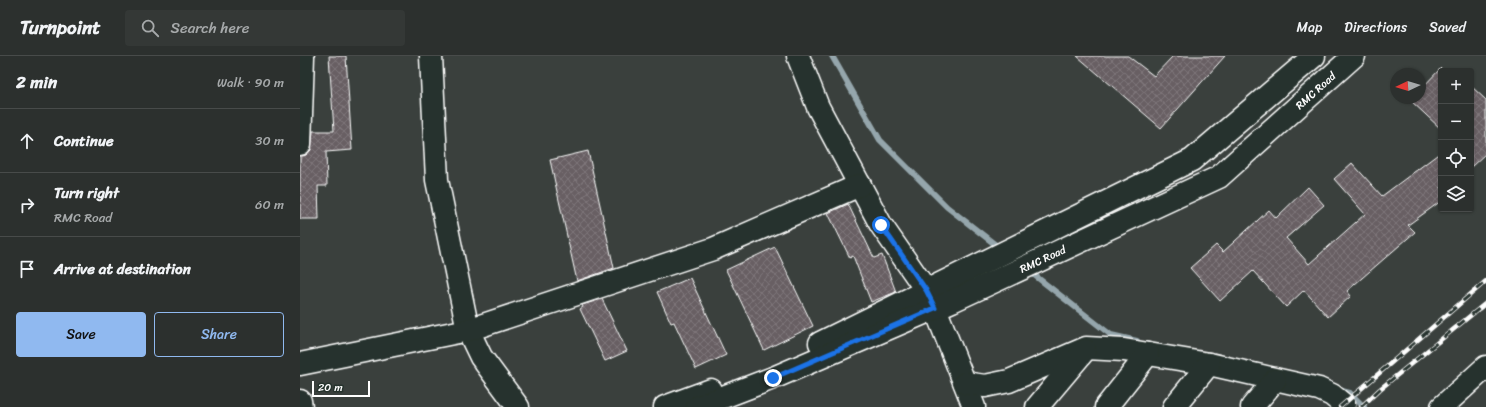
<!DOCTYPE html>
<meta charset="utf-8">
<style>
:root{--surface:#2c302e;--page:#343836;--text:#f1f3f6;--muted:#a6a9aa;--line:#484b4a;--accent:#90b9f0}
body{margin:0;font-family:Sriracha,sans-serif;background:var(--page);color:var(--text)}
.controls{position:absolute;right:12px;top:12px;display:grid;overflow:hidden;border-radius:4px;box-shadow:0 1px 3px #0004}
.controls button{width:36px;height:36px;display:grid;place-items:center;padding:0;border:0;border-bottom:1px solid var(--line);background:var(--surface);color:var(--text);font:20px sans-serif}
.compass{position:absolute;left:1090px;top:12px;width:36px;height:36px;border-radius:50%;background:var(--surface);box-shadow:0 1px 3px #0004;rotate:266deg}
.scale{position:absolute;left:12px;bottom:10px;width:58px;box-sizing:border-box;padding-left:4px;border:2px solid #fff;border-top:0;font-size:11px;line-height:14px;white-space:nowrap;color:#fff;-webkit-text-stroke:3px #26332d;paint-order:stroke}
.stop{position:absolute;width:12px;height:12px;margin:-9px;border:3px solid #1a73e8;border-radius:50%;background:#fff}
.stop.end{background:#1a73e8;border-color:#fff;box-shadow:0 1px 4px #0008}
.list{margin:0;padding:0;list-style:none}
h2{display:flex;justify-content:space-between;align-items:center;height:52px;margin:0;padding:0 16px;font-size:17px}
h2 small{font-size:13px;font-weight:400;color:var(--muted)}
.list li{display:grid;grid-template-columns:26px 1fr auto;gap:12px;align-items:center;box-sizing:border-box;height:64px;padding:0 16px;border-top:1px solid var(--line)}
.list b{display:block;font-size:15px;white-space:nowrap}
.list p{margin:0;font-size:13px;white-space:nowrap;color:var(--muted)}
.list em{font-size:13px;font-style:normal;color:var(--muted)}
.actions{display:flex;gap:8px;padding:12px 16px}
.actions a{flex:1;padding:9px 0;border:1px solid var(--accent);border-radius:4px;text-align:center;font-size:14px;color:var(--accent)}
.actions .main{background:var(--accent);color:#111}
.icon{flex:none;width:22px;height:22px;fill:none;stroke:currentColor;stroke-width:2;stroke-linecap:round;stroke-linejoin:round}
.map{position:relative;flex:none;width:1186px;height:351px;overflow:hidden}
header{display:flex;align-items:center;gap:24px;box-sizing:border-box;height:56px;padding:0 20px;background:var(--surface);border-bottom:1px solid var(--line)}
header strong{font-size:19px}
nav{display:flex;gap:22px;margin-inline-start:auto;font-size:14px}
.search{width:280px;height:36px;background:var(--page);display:flex;align-items:center;gap:10px;box-sizing:border-box;padding:0 14px;border-radius:4px;color:var(--muted);font-size:15px}
main{display:flex}
aside{flex:1;background:var(--surface)}
.map>svg:first-child{display:block}
</style>
<header>
<strong>Turnpoint</strong>
<div class="search"><svg class="icon" aria-label="search" viewBox="0 0 24 24"><circle cx="10" cy="10" r="6"/><path d="M15 15l6 6"/></svg>Search here</div>
<nav><a>Map</a><a>Directions</a><a>Saved</a></nav>
</header>
<main>
<aside>
<h2>2 min<small>Walk · 90 m</small></h2>
<ul class="list">
<li><svg class="icon" aria-label="ahead" viewBox="0 0 24 24"><path d="M12 20V5M6 11l6-6 6 6"/></svg><div><b>Continue</b></div><em>30 m</em></li>
<li><svg class="icon" aria-label="right" viewBox="0 0 24 24"><path d="M7 20v-9h11M14 6l5 5-5 5"/></svg><div><b>Turn right</b><p>RMC Road</p></div><em>60 m</em></li>
<li><svg class="icon" aria-label="arrive" viewBox="0 0 24 24"><path d="M6 21V4h12l-3 4 3 4H6"/></svg><div><b>Arrive at destination</b></div></li>
</ul>
<div class="actions"><a class="main">Save</a><a>Share</a></div>
</aside>
<div class="map">
<svg width="1186" height="351" viewBox="0 0 1186 351">
<defs>
<pattern id="building-cross-hatch" width="8" height="8" patternUnits="userSpaceOnUse"><rect width="8" height="8" fill="#675e63"/><path d="M0 0l8 8M0 8l8-8" fill="none" stroke="#7e767a"/></pattern>
</defs>
<rect width="100%" height="100%" fill="#3a403d"/>
<filter id="ink" filterUnits="userSpaceOnUse"><feTurbulence type="fractalNoise" baseFrequency=".025" numOctaves="2"/><feDisplacementMap in="SourceGraphic" scale="8" xChannelSelector="R" yChannelSelector="G"/><feConvolveMatrix kernelMatrix="1 2 1 2 8 2 1 2 1" color-interpolation-filters="sRGB"/></filter>
<g filter="url(#ink)">
<g fill="none" stroke-linecap="round" stroke-linejoin="round">
<path stroke="#95a6ac" stroke-width="6" d="M 532,0 L 580,84 L 647,151 L 701,193
M 729,215 L 811,279 L 837,285
M 1038,334 L 1050,337 L 1064,351"/>
</g>
<path fill="url(#building-cross-hatch)" stroke="#fff" d="M 29,0 L 46,0 L 52,94 L 26,96 L 27,130 L 18,130 L 19,163 L 0,163 L 0,100 L 6,99 L 11,94 L 13,75 L 34,75 Z
M 777,0 L 828,0 L 854,20 L 873,0 L 925,0 L 861,72 Z
M 1141,12 L 1141,73 L 1110,44 L 1112,42 L 1120,42 L 1120,34 Z
M 1171,30 L 1186,44 L 1186,97 L 1171,111 Z
M 288,95 L 314,212 L 277,225 L 250,104 Z
M 1141,96 L 1141,145 L 1108,169 L 1115,176 L 1047,235 L 1051,240 L 1028,261 L 1004,234 L 986,251 L 953,215 L 920,245 L 890,212 L 916,189 L 923,196 L 969,154 L 976,162 L 1008,131 L 1024,149 L 986,182 L 1009,208 L 1065,158 L 1034,123 L 1052,107 L 1082,140 Z
M 548,148 L 574,202 L 582,199 L 596,236 L 571,246 L 553,200 L 550,202 L 528,157 Z
M 475,191 L 513,270 L 464,294 L 426,214 Z
M 390,222 L 426,299 L 396,313 L 374,266 L 371,267 L 357,236 Z
M 302,243 L 327,295 L 305,305 L 280,253 L 283,251 L 282,249 Z"/>
<g fill="none" stroke-linecap="round" stroke-linejoin="round">
<g stroke="#fff" stroke-width="25">
<g id="minor">
<path d="M 131,0 L 137,124 L 168,274 L 181,301 L 218,351"/>
<path d="M 498,0 L 518,51 L 581,169 L 626,234 L 635,252 L 674,351"/>
<path d="M 0,88 L 3,0"/>
<path d="M 520,287 L 892,104 L 1014,0"/>
<path d="M 0,308 L 168,274 L 413,193 L 560,129"/>
<path d="M 665,327 L 685,330 L 709,325 L 786,292 L 824,294 L 909,308 L 1019,333 L 1032,339 L 1044,349"/>
<path d="M 0,345 L 1,351"/>
<path d="M 365,351 L 411,334"/>
<path id="s1" d="M 397,351 L 473,322 L 652,245 L 919,121 L 1054,0"/>
<path d="M 737,351 L 785,294"/>
<path d="M 806,351 L 848,298"/>
<path d="M 874,351 L 909,308"/>
<path d="M 952,351 L 975,324"/>
<path d="M 1142,351 L 1186,311"/>
</g>
</g>
<use href="#minor" stroke="#26332d" stroke-width="22"/>
<g stroke="#fff" stroke-width="4.5">
<path id="rail" d="M 1040,351 L 1186,225
M 1061,351 L 1080,333 L 1186,247"/>
</g>
<use href="#rail" stroke="#26332d" stroke-width="3" stroke-dasharray="9" stroke-linecap="butt"/>
</g>
</g>
<g fill="none" stroke-linecap="round" stroke-linejoin="round" filter="url(#ink)">
<path stroke="#1a73e8" stroke-width="5" d="M 473,322 L 635,252 L 626,234 L 581,169"/>
</g>
<g text-anchor="middle" dominant-baseline="central" stroke-width="3" stroke-linejoin="round" paint-order="stroke">
<g font-size="11" fill="#fff" stroke="#26332d">
<text stroke="none"><textPath href="#s1" startOffset="700">RMC Road</textPath></text>
<text stroke="none"><textPath href="#s1" startOffset="376">RMC Road</textPath></text>
</g>
</g>
</svg>
<div class="controls">
<button>+</button>
<button>−</button>
<button><svg class="icon" aria-label="locate" viewBox="0 0 24 24"><circle cx="12" cy="12" r="6"/><path d="M12 2v4M12 18v4M2 12h4M18 12h4"/></svg></button>
<button><svg class="icon" aria-label="layers" viewBox="0 0 24 24"><path d="M12 4l9 5-9 5-9-5zM3 14l9 5 9-5"/></svg></button>
</div>
<svg class="compass" viewBox="-18 -18 36 36"><path d="M0-13l5 13h-10z" fill="#e53935"/><path d="M0 13l5-13h-10z" fill="#a6a9aa"/></svg>
<div class="scale">20 m</div>
<div class="stop" style="left:581px;top:169px"></div>
<div class="stop end" style="left:473px;top:322px"></div>
</div>
</main>
